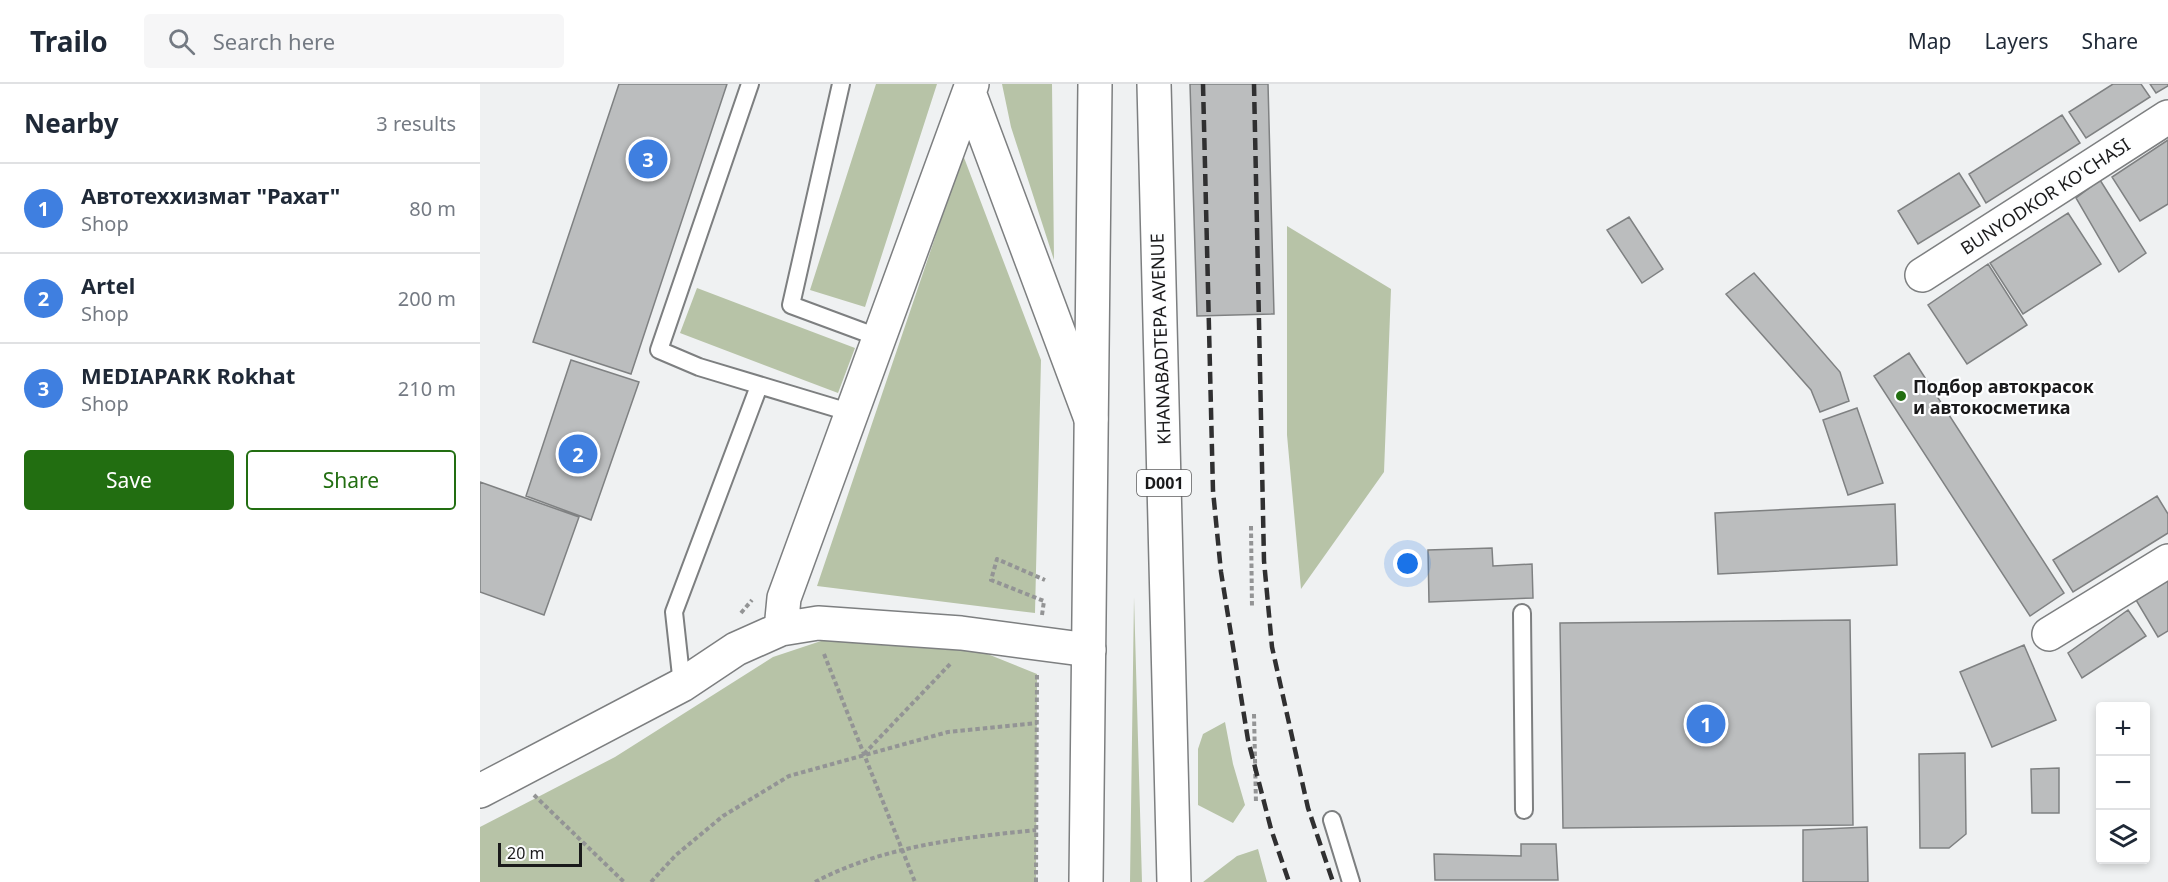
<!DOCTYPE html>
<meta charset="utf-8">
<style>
:root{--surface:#fff;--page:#f6f6f7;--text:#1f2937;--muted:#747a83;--line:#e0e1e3;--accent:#226e11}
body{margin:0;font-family:"Noto Sans",sans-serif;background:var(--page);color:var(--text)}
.controls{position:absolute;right:18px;bottom:18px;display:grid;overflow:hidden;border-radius:6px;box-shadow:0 3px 9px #0003}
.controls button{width:54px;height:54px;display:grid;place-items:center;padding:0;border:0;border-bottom:2px solid var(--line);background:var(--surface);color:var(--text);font:30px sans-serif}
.scale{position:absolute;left:18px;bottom:15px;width:84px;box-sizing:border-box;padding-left:6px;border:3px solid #1a1a1b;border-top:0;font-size:16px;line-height:21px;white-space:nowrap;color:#1a1a1b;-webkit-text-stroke:4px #fdfeff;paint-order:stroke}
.you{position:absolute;left:928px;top:480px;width:21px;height:21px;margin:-15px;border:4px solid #fff;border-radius:50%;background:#1a73e8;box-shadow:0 0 0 9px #1a73e833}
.badge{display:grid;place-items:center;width:39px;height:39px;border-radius:50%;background:var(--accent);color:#fff;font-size:20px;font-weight:700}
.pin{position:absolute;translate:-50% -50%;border:3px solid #fff;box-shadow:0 2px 6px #0006}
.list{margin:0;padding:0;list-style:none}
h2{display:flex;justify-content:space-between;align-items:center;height:78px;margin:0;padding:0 24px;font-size:26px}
h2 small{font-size:20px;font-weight:400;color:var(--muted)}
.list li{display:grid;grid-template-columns:39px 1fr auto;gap:18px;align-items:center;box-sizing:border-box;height:90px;padding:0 24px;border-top:2px solid var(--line)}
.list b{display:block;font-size:22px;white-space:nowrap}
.list p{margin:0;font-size:20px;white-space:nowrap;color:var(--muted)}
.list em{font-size:20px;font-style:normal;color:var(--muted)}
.actions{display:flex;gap:12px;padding:18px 24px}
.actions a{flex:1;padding:14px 0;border:2px solid var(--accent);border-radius:6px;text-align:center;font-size:21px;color:var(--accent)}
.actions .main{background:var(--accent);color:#fff}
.icon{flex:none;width:33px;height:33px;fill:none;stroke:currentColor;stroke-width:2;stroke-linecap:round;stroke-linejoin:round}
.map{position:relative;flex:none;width:1688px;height:798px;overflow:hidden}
header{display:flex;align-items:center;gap:36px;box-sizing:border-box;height:84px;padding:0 30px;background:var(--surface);border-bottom:2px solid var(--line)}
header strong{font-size:28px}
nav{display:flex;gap:33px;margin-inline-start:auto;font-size:21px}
.search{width:420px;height:54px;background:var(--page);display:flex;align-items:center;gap:15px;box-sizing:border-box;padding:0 21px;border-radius:6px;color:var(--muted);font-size:22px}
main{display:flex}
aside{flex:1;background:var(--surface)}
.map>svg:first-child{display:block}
</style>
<header>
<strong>Trailo</strong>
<div class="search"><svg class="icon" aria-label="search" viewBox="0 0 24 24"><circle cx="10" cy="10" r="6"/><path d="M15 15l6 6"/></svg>Search here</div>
<nav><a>Map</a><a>Layers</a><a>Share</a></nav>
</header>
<main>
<aside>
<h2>Nearby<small>3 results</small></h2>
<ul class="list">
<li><span class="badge" style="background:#3f7fe0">1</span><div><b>Автотеххизмат &quot;Рахат&quot;</b><p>Shop</p></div><em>80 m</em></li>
<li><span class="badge" style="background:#3f7fe0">2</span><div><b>Artel</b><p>Shop</p></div><em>200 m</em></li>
<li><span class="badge" style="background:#3f7fe0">3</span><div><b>MEDIAPARK Rokhat</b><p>Shop</p></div><em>210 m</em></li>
</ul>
<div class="actions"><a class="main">Save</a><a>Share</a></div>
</aside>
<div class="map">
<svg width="1688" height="798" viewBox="0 0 1688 798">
<rect width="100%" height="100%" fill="#eff1f2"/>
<path fill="#b7c3a7" d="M 396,0 L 457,0 L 385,223 L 330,206 Z
M 522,0 L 572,0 L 574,176 L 531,43 Z
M 483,71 L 561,276 L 555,529 L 337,502 Z
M 807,142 L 911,205 L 904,388 L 821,505 L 807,351 Z
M 217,204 L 375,264 L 358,309 L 200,249 Z
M 654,513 L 662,798 L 650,798 Z
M 350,554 L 495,565 L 557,590 L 556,798 L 0,798 L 0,743 L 135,673 L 293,573 Z
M 745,638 L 753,680 L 765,721 L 753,739 L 718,721 L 718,665 L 723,650 Z
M 778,765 L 787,798 L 723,798 L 757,772 Z"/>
<path fill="#bbbdbe" stroke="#7f8182" stroke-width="1.5" d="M 139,0 L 247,0 L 151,290 L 53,258 Z
M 710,0 L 788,0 L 794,230 L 717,232 Z
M 1633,0 L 1661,0 L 1670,13 L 1606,54 L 1589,28 Z
M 1670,0 L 1688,0 L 1688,2 L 1676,9 Z
M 1582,31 L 1600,59 L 1506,119 L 1489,90 Z
M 1688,56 L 1688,120 L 1660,137 L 1632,93 Z
M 1479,89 L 1500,122 L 1438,160 L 1418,127 Z
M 1620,96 L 1666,169 L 1639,188 L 1596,114 Z
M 1588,129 L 1621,180 L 1543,230 L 1510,179 Z
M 1149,133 L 1183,185 L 1162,199 L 1127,146 Z
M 1508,180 L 1547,241 L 1487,280 L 1448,221 Z
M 1274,189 L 1360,288 L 1369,317 L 1340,328 L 1331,306 L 1246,210 Z
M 1429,269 L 1584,509 L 1550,532 L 1394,292 Z
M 91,276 L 159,298 L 111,436 L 46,412 Z
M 1377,324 L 1403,399 L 1368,411 L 1343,336 Z
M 0,398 L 99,433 L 64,531 L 0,508 Z
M 1677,412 L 1688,430 L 1688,449 L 1593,508 L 1573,476 Z
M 1415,420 L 1417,481 L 1238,490 L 1235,429 Z
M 1012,464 L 1013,482 L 1052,480 L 1053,514 L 949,518 L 948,466 Z
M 1688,496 L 1688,547 L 1678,553 L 1656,516 Z
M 1648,526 L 1666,552 L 1602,594 L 1588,569 Z
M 1370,536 L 1373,741 L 1083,744 L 1080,539 Z
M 1544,561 L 1576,636 L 1512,663 L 1480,588 Z
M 1485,669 L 1486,750 L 1469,764 L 1440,764 L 1439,670 Z
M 1579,684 L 1579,729 L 1552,729 L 1551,685 Z
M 1387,743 L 1388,798 L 1323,798 L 1323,746 Z
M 1041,760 L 1076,760 L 1078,796 L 955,796 L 954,770 L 1041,772 Z"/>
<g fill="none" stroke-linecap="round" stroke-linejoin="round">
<g stroke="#7d7f80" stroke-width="20">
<path id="lane" d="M 270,0 L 179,266 L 219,283 L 372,329
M 361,0 L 311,221 L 400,254
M 1042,529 L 1044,726
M 202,601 L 194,528 L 279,302
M 852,736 L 871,798"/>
</g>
<g stroke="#7d7f80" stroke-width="36">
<path id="street" d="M 490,11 L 611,335
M 1442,191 L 1688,33
M 301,545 L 338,539 L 481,549 L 609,566
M 1569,550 L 1688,477
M 0,707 L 202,601 L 256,565 L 301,545 L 304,514 L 492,0"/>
</g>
<g stroke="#7d7f80" stroke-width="36">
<path id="highway" d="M 674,0 L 694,798
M 606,798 L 615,0"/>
</g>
<path stroke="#939495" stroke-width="4" stroke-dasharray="4.5 3" stroke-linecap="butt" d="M 771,442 L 772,524
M 261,529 L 272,516
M 562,531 L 564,517 L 511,496 L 517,475 L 565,496
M 344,570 L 435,798
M 774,630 L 776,720
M 384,670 L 472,578
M 54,711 L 144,798
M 171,798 L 196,771 L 243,732 L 309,692 L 468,648 L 557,639
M 335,798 C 403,762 480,754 556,746
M 556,798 L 557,589"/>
<use href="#lane" stroke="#fff" stroke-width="16"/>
<use href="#street" stroke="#fff" stroke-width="33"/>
<use href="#highway" stroke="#fff" stroke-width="33"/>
<path stroke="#303031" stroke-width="4.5" stroke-dasharray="12 6" stroke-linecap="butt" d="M 723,0 L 733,407 L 741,488 L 768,656 L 791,745 L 809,798
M 774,0 L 784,477 L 792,563 L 828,724 L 853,798"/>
</g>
<circle fill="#226e11" stroke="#fdfeff" stroke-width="2" cx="1421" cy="312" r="6"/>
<g text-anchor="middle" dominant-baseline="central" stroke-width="4.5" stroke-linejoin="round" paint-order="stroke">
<rect fill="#fdfeff" stroke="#5e5e5f" stroke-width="1.5" x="657" y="386" width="54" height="26" rx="4.5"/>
<g font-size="16" font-weight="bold" fill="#1a1a1b">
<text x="684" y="399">D001</text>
</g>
<g font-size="18" fill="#1a1a1b" stroke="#fdfeff">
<text transform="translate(1565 112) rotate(-33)">BUNYODKOR KO'CHASI</text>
<text transform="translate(680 255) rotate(-92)">KHANABADTEPA AVENUE</text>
</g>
<g font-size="18" font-weight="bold" fill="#1a1a1b" stroke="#fdfeff" text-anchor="start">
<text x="1433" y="302">Подбор автокрасок<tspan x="1433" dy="21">и автокосметика</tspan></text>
</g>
</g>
</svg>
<div class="controls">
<button>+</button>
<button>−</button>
<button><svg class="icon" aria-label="layers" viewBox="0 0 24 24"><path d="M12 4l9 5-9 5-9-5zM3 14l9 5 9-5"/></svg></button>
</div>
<div class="scale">20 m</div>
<div class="you"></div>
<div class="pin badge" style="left:1226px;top:640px;background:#3f7fe0">1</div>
<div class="pin badge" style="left:98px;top:370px;background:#3f7fe0">2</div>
<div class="pin badge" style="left:168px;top:75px;background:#3f7fe0">3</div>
</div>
</main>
